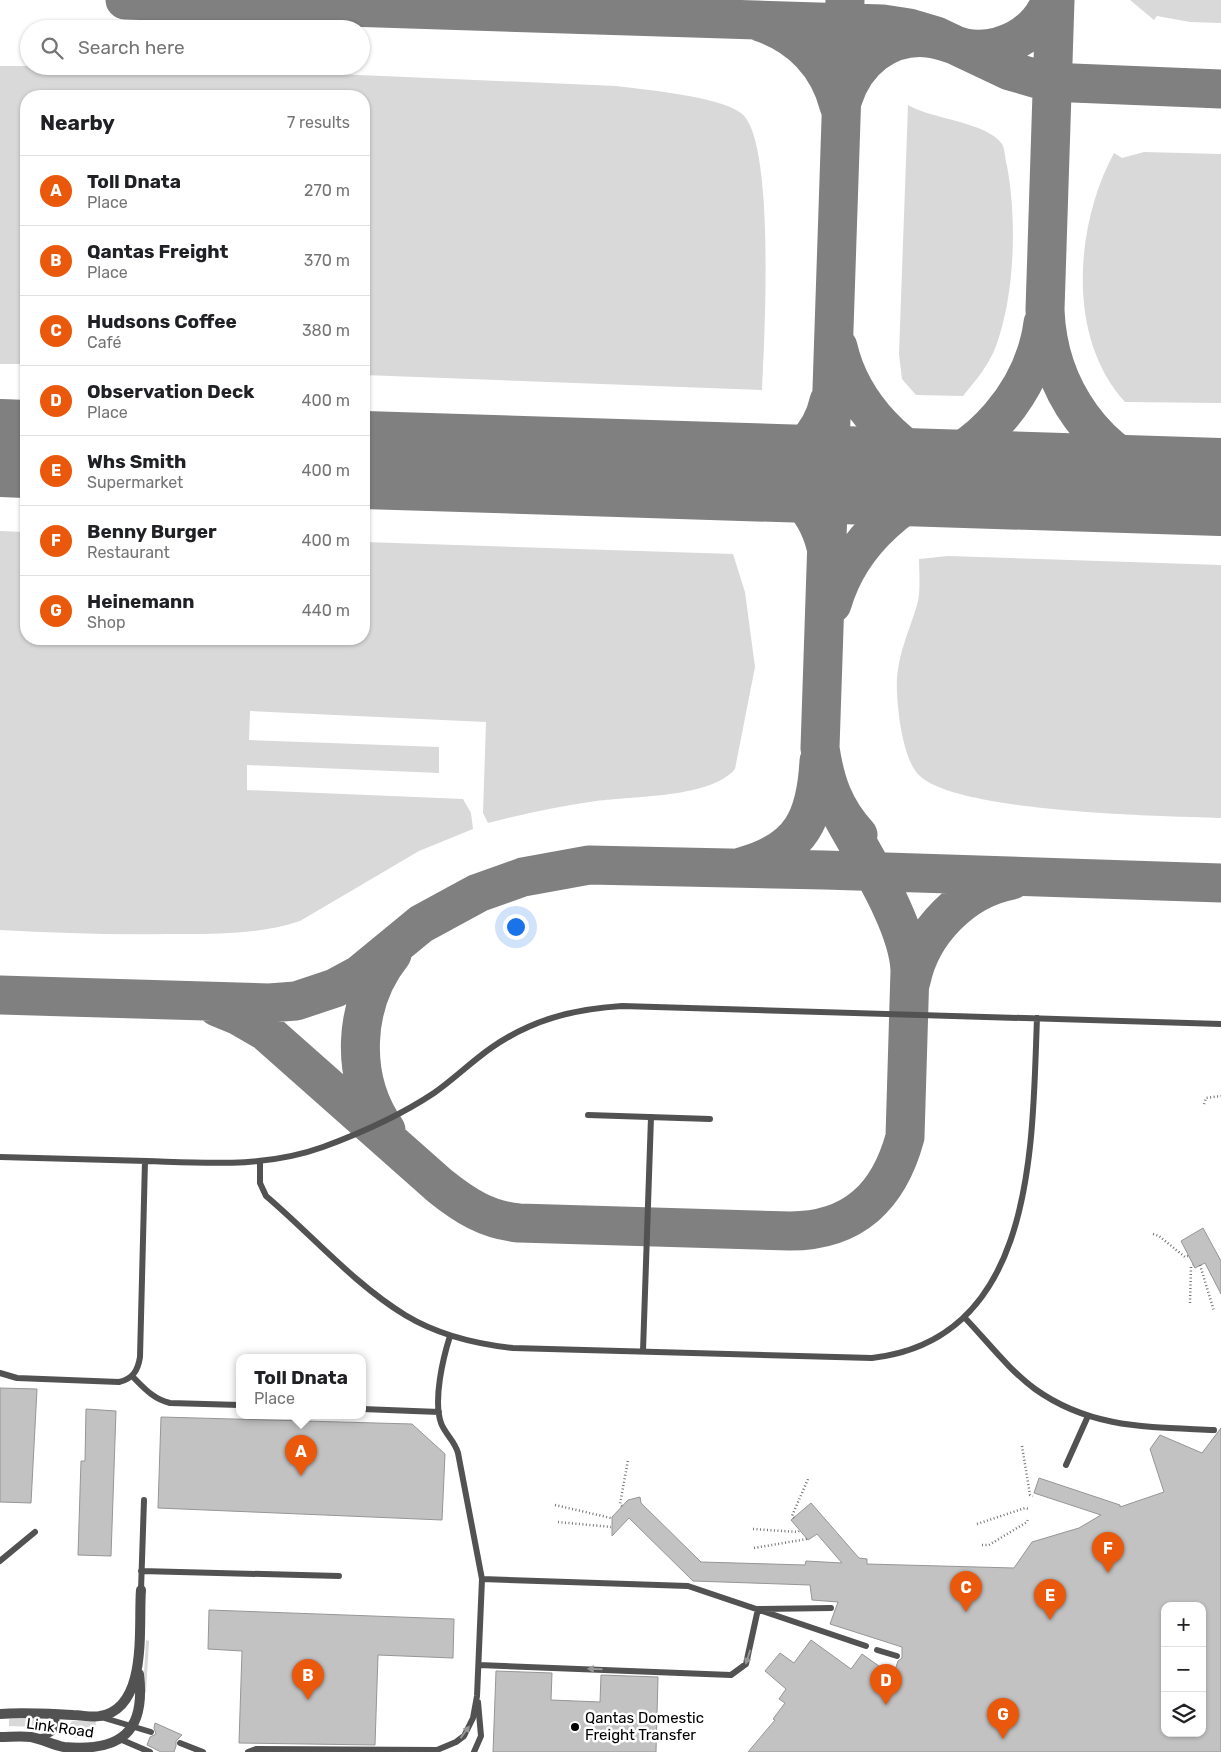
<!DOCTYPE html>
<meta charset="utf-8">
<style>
:root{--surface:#fff;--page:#f2f2f2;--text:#202124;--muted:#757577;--line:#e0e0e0;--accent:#ea580c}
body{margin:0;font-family:Rubik,sans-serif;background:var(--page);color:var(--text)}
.controls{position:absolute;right:15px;bottom:15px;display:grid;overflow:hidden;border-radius:10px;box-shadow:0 1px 4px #0004}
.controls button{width:45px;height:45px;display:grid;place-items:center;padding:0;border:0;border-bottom:1px solid var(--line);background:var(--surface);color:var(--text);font:25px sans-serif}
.you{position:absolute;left:515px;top:926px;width:18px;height:18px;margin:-12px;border:4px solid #fff;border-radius:50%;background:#1a73e8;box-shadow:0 0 0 8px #1a73e833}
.badge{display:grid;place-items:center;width:32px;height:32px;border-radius:50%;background:var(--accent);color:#fff;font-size:16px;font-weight:700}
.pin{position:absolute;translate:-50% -41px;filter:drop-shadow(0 1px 2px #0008)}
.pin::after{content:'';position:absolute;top:26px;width:18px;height:15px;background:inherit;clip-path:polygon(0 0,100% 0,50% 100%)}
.popup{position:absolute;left:236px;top:1354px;width:130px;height:65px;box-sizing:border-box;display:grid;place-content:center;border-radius:10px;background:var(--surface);filter:drop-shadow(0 1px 4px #0005);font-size:16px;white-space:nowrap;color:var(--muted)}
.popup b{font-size:19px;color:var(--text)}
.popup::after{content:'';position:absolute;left:50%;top:100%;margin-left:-10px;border:10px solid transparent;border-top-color:var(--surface)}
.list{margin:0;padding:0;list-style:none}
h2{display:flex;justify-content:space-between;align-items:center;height:65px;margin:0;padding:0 20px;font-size:21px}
h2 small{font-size:16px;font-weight:400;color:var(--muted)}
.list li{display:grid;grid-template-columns:32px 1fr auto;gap:15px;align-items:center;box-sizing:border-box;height:70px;padding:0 20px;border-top:1px solid var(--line)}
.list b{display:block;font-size:19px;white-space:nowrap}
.list p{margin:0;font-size:16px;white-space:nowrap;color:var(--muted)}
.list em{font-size:16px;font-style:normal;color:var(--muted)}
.icon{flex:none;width:28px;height:28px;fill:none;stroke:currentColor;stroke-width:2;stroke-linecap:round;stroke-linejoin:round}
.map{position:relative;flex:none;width:1221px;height:1752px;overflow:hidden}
.search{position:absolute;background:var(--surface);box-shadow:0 1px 4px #0004;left:20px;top:20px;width:350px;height:55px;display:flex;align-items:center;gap:12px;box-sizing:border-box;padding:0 18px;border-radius:28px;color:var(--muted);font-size:19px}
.panel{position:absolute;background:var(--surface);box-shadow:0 1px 4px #0004;left:20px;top:90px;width:350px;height:555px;border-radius:20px}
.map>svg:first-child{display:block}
</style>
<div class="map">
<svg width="1221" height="1752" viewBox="0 0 1221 1752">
<rect width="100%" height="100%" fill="#fff"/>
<path fill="#d9d9d9" d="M 1130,0 L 1221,0 L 1221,23 L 1190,22 L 1157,16 L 1154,20 Z
M 0,66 L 151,66 L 616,86 C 646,90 718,96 741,113 C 776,138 764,344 762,390 L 364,375 L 364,96 L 26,96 L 26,364 L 0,364 Z
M 908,105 C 931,119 987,122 1002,144 C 1005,149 1005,159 1007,166 C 1017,220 1015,294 996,346 C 989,365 976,380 963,396 L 916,395 L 902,379 L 899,354 Z
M 1144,152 L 1221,154 L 1221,403 L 1125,402 C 1066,338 1075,225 1114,153 L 1122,158 Z
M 0,531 L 26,532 L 26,639 L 364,639 L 364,542 L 733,554 L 745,592 L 755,667 L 735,769 C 711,798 633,796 596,801 C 559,806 524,814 488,823 L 483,813 L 486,722 L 250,711 L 249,740 L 439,747 L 439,773 L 247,765 L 247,790 L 463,799 L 471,813 L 473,829 L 419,851 L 300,921 C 258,935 212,934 168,934 C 112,935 56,933 0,930 Z
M 948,556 L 1221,565 L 1221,818 C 1166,816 949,813 917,773 C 903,756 898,714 897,693 C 895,660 908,635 917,605 C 921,591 919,574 919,559 Z
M 146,1640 L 149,1641 L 146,1693 L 143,1689 Z
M 9,1719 L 35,1719 L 35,1727 L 9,1726 Z
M 72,1721 L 96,1721 L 94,1738 L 76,1738 L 64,1734 Z"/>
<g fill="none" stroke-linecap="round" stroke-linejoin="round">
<path stroke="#808080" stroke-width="39" d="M 125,0 L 883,24 L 909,28 L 936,36 L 1010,71 L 1048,82 L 1221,89
M 845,0 L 820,748 C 825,782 834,809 858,835
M 1055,0 L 1045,310 C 1048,388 1096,459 1172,480
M 760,22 C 800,35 829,65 839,106
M 843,99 C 855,61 887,34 928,38 C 941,39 953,45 965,48 C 1001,54 1038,35 1051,0
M 838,347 C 851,404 901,458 958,474 C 978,479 1002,478 1023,479
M 715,468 C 729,469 744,471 758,469 C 794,465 822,434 829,401
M 740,474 C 784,475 816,505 826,547
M 821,474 L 830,472 C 857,473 887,477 914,471 C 981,455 1034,390 1043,323
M 1147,481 L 1221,484
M 832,604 C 849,544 907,487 971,481
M 744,866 C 802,850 816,817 819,761
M 911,981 C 921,932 963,889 1012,880
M 0,995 L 269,1003 L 296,1001 L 335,988 L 359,975 L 421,924 L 478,893 L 523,877 L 589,865 L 825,870 L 1221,883
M 217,1007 L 239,1016 L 265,1031 L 440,1186 C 465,1206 487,1220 519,1223 L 790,1231 C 854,1231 889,1196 905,1137 L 910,970 C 908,923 864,857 841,814
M 386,1130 C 349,1078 353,1003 392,954"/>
<path stroke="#808080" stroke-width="98" d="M 0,448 L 26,449
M 364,460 L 1221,487"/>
</g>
<path fill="#c2c2c2" stroke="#969696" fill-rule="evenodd" d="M 1203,1228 L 1221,1261 L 1221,1294 L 1205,1263 L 1195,1268 L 1181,1241 Z
M 0,1388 L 37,1389 L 31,1503 L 0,1502 Z
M 86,1409 L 116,1411 L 111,1556 L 78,1555 L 81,1461 L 85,1461 Z
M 161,1417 L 412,1424 L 445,1454 L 442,1520 L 158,1508 Z
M 1221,1428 L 1221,1752 L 748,1752 L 775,1720 L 773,1719 L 785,1703 L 779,1699 L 786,1689 L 765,1671 L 780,1653 L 794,1663 L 811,1640 L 851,1669 L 862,1654 L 893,1676 L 898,1661 L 902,1658 L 902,1647 L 830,1624 L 838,1602 L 812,1600 L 810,1585 L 693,1581 L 629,1518 L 612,1536 L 612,1517 L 628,1500 L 640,1497 L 641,1503 L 701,1562 L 805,1565 L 806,1561 L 842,1563 L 817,1534 L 808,1540 L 791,1520 L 811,1503 L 859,1558 L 867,1559 L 867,1564 L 1014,1568 L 1032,1542 L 1079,1528 L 1101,1515 L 1034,1493 L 1039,1478 L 1120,1505 L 1120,1507 L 1164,1492 L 1150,1449 L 1160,1435 L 1202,1453 ZM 1165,1606 L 1202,1606 L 1202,1733 L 1165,1733 Z
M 209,1610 L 454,1619 L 453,1658 L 378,1655 L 375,1745 L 239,1743 L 242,1651 L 208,1649 Z
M 496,1671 L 552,1673 L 551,1700 L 600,1702 L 601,1675 L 658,1677 L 656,1752 L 493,1752 Z
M 155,1723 L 182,1735 L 176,1741 L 176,1746 L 174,1752 L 161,1752 L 147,1745 L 150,1737 L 156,1734 L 154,1728 Z"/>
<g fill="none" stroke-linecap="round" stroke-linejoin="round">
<path stroke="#747474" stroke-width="2.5" stroke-dasharray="1 2.5" stroke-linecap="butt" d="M 1204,1104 L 1206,1098 L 1221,1096
M 1153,1234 L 1159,1236 L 1185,1257 L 1188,1256
M 1200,1265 L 1214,1311
M 1190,1303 L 1191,1267 L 1193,1265
M 1022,1446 L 1030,1495 L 1033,1496
M 555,1505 L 611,1518
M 622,1506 L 620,1504 L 628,1460
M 794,1518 L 792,1516 L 808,1479
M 558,1522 L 611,1527
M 977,1524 L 1025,1508 L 1029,1509
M 753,1529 L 798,1532 L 800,1530
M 982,1545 L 989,1545 L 1027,1522 L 1028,1519
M 754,1548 L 807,1539"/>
<path stroke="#525252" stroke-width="6" d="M 588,1115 L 710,1119
M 0,1157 C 49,1158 98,1160 147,1161 C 207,1163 265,1168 323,1147 C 361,1133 401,1115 434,1093 C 454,1079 471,1062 491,1048 C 531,1020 573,1009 622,1006 L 1221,1024
M 260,1163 L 260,1183 L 266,1196 C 312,1235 353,1283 405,1315 C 438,1335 475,1344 513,1348 L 872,1358 C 1037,1339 1032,1144 1037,1018
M 965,1318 C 987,1341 1009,1370 1035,1389 C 1091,1429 1149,1427 1214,1430
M 643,1351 L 651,1117
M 0,1373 L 17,1378 L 119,1382 C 133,1379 138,1370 140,1357 L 145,1161
M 132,1376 C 144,1388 153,1399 170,1403 L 240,1405
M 362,1409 L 439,1412
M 1066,1465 L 1088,1416
M 0,1561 L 35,1532
M 141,1571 L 339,1576
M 482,1579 L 688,1586 L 866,1646
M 141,1590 L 144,1500
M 877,1650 L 897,1656
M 479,1665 L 731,1675 L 746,1664 L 758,1609 L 831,1608
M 101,1717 L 151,1732
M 39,1737 C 49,1736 55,1733 58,1723 L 55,1717 L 50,1715
M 122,1740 L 150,1752
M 180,1743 L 203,1752
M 248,1752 L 256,1749 L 437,1750 L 456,1742 L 464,1736 L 473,1718 L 477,1696 L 482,1579 L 458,1453 C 455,1441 445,1434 441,1423 C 433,1400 443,1358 450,1336
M 474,1752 L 481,1736 L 478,1702"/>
<path stroke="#525252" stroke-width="10" d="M 0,1714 C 24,1712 49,1714 73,1715 C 82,1715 92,1718 100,1716 C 149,1708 138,1626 141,1590
M 0,1737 C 10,1737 21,1736 31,1737 C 42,1739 53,1745 64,1747 C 121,1752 146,1732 139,1674"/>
</g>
<defs><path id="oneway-solid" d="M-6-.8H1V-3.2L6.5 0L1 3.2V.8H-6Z" transform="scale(1.25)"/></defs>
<g fill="#979797">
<use href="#oneway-solid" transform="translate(748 1657) rotate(108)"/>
<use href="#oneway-solid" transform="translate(595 1669) rotate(-178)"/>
<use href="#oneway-solid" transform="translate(465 1732) rotate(-54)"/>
</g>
<circle fill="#000" stroke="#fff" stroke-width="2" cx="575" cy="1727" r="5"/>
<g text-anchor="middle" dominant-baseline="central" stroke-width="5" stroke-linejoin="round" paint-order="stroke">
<g font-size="15" fill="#000" stroke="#fff" text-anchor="start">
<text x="585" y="1718">Qantas Domestic<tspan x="585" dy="17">Freight Transfer</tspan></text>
</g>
<g font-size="15" fill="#000" stroke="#fff">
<text transform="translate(60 1728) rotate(8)">Link Road</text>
</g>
</g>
</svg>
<div class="controls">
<button>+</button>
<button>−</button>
<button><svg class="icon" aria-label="layers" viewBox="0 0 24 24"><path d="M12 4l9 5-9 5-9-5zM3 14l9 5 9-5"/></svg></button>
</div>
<div class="you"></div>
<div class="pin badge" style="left:301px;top:1476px">A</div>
<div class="popup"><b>Toll Dnata</b>Place</div>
<div class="pin badge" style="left:308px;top:1700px">B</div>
<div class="pin badge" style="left:966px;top:1612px">C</div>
<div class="pin badge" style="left:886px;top:1705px">D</div>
<div class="pin badge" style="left:1050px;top:1620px">E</div>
<div class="pin badge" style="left:1108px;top:1573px">F</div>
<div class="pin badge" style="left:1003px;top:1739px">G</div>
<div class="search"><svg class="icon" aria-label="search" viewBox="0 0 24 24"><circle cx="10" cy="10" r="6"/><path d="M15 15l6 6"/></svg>Search here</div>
<section class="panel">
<h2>Nearby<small>7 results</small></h2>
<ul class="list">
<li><span class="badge">A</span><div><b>Toll Dnata</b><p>Place</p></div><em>270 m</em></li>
<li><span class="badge">B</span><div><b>Qantas Freight</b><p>Place</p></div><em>370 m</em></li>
<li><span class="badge">C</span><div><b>Hudsons Coffee</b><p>Café</p></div><em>380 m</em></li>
<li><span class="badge">D</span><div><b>Observation Deck</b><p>Place</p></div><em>400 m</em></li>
<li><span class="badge">E</span><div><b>Whs Smith</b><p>Supermarket</p></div><em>400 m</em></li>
<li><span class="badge">F</span><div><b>Benny Burger</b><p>Restaurant</p></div><em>400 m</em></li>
<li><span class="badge">G</span><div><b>Heinemann</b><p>Shop</p></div><em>440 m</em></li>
</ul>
</section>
</div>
